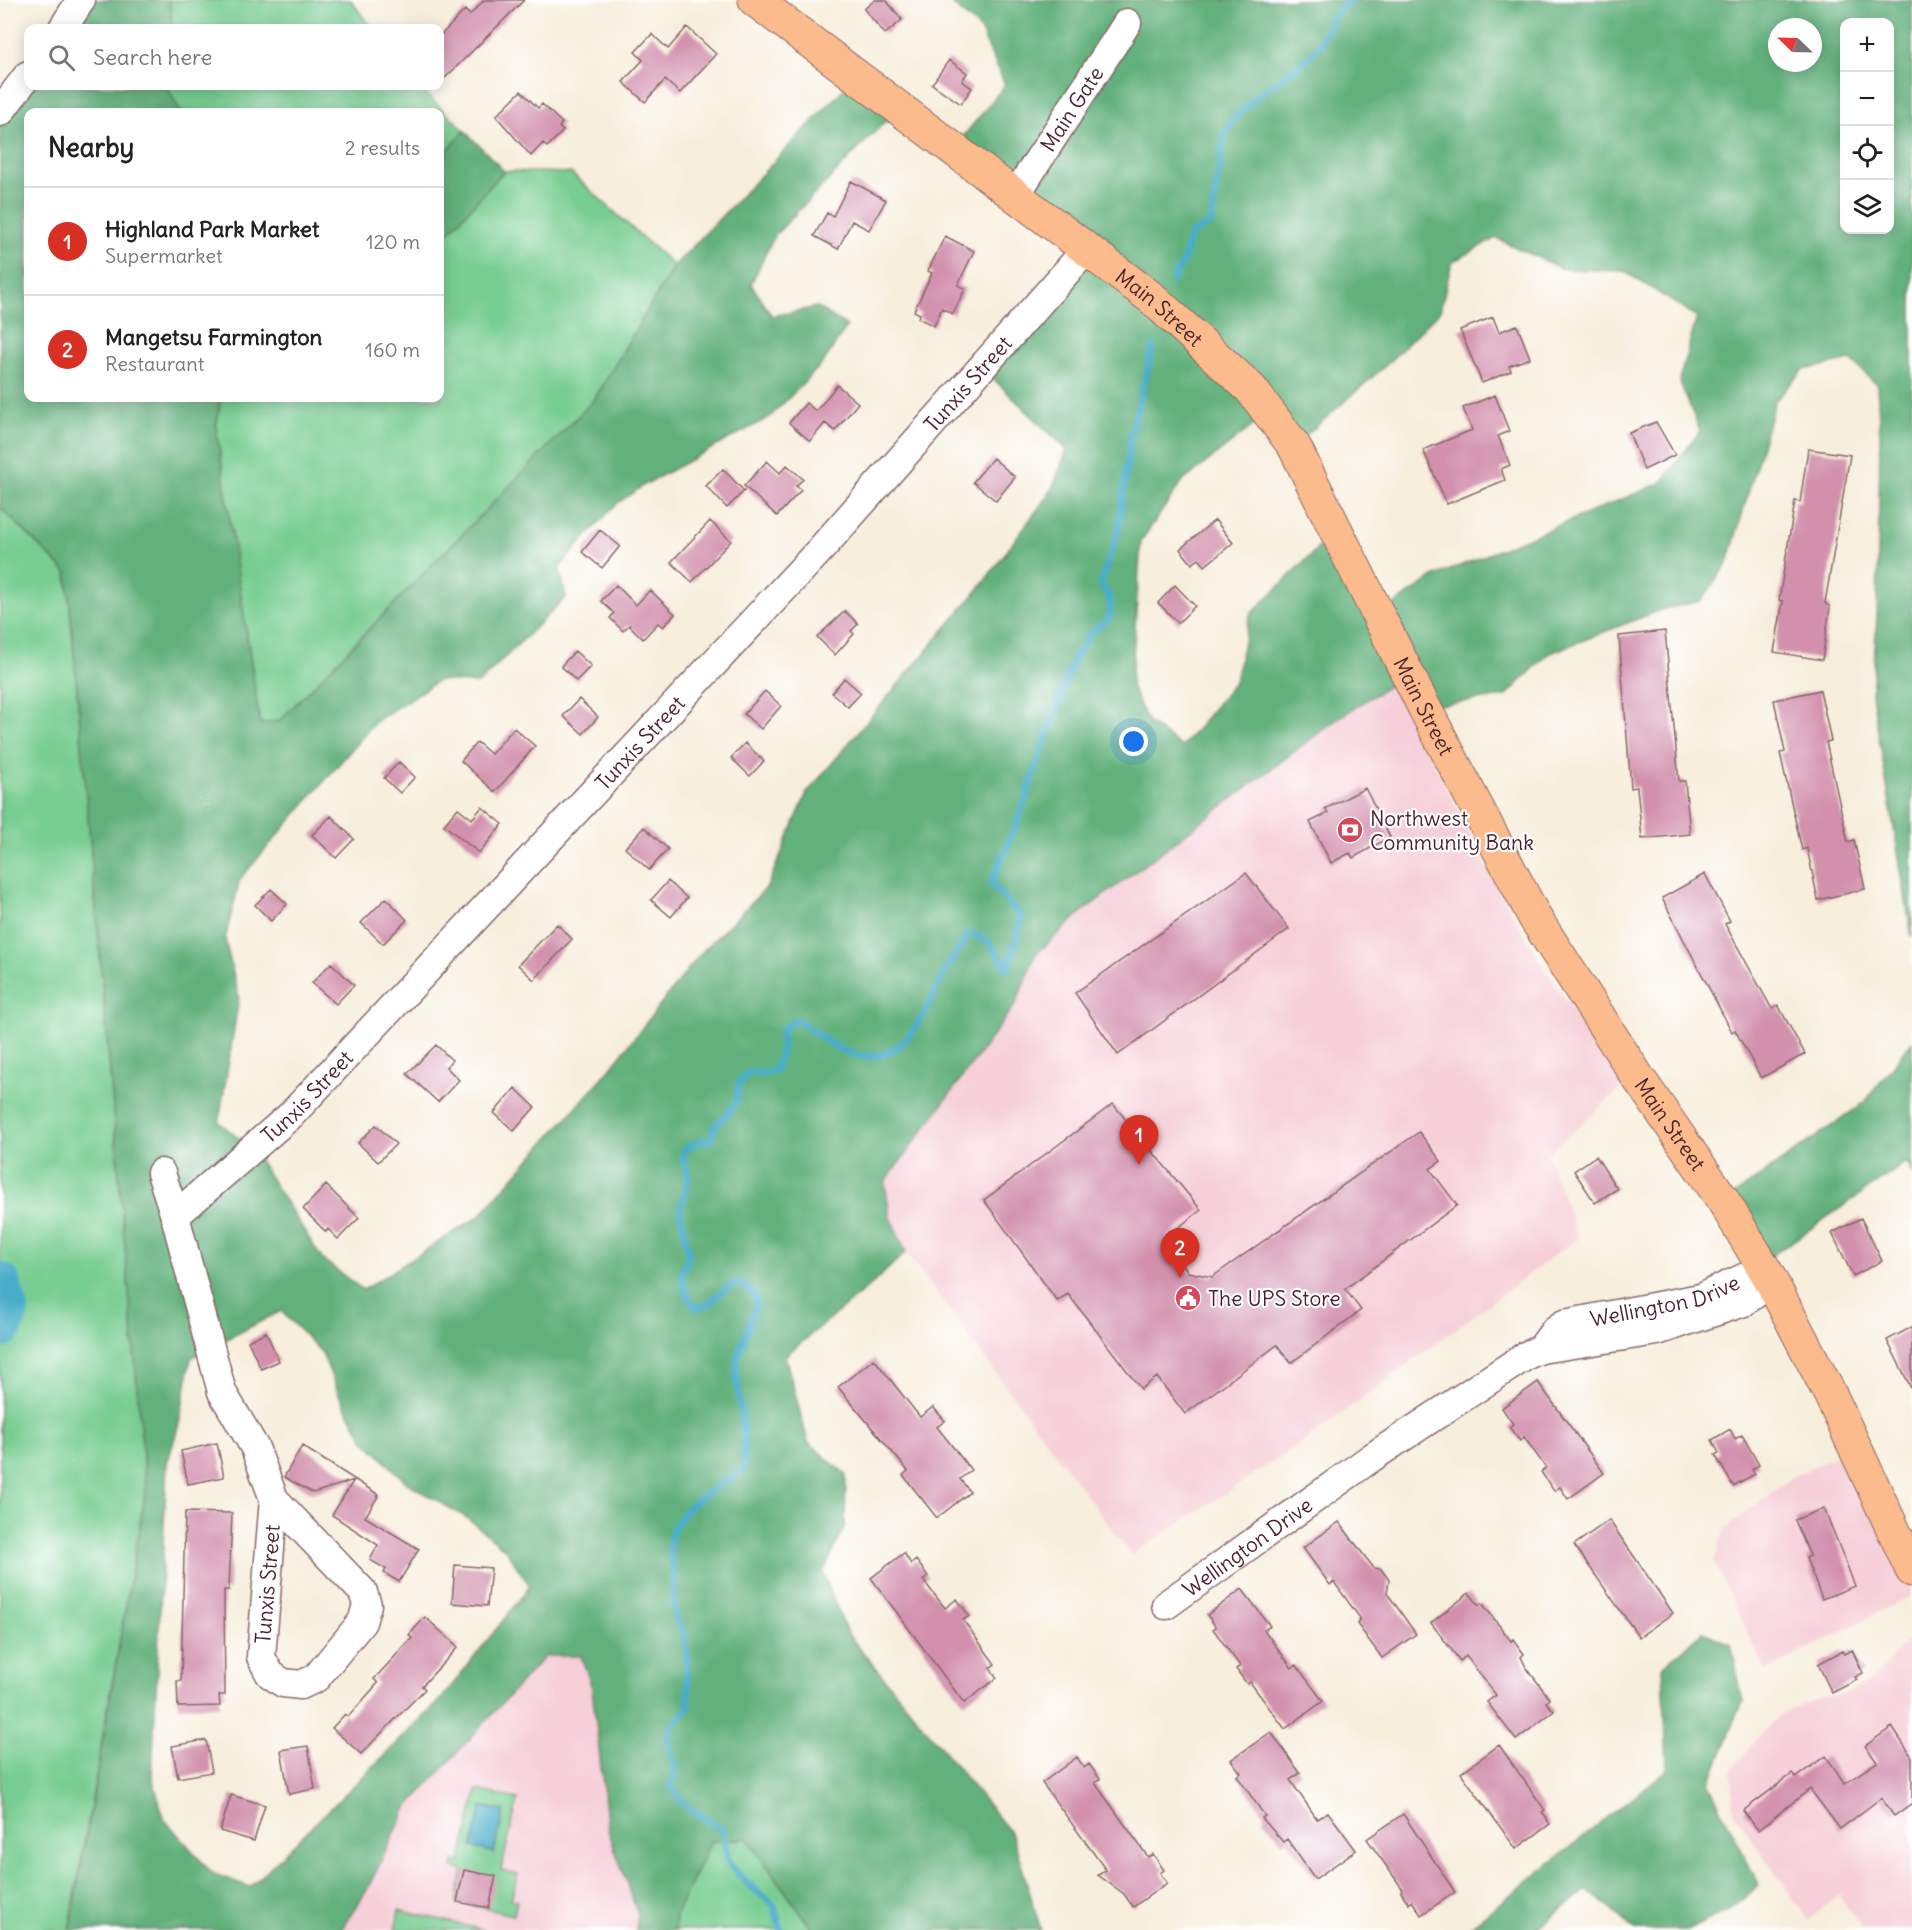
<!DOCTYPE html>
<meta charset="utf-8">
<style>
:root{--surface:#fff;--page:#f2f2f2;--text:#222;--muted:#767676;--line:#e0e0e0;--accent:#d93025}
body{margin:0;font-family:Delius,sans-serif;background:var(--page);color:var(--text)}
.controls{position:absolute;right:18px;top:18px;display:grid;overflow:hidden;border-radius:12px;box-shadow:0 3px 15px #0003}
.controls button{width:54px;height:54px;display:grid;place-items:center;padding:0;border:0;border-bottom:2px solid var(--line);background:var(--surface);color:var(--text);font:30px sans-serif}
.compass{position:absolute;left:1768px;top:18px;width:54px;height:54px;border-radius:50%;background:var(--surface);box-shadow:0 3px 15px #0003;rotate:293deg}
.you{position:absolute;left:1134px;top:742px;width:21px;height:21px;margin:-15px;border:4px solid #fff;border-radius:50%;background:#1a73e8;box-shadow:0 0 0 9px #1a73e833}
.badge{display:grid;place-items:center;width:39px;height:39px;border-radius:50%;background:var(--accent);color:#fff;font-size:20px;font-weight:700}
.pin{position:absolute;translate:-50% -50px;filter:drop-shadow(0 2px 3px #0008)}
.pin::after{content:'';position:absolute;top:32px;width:21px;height:18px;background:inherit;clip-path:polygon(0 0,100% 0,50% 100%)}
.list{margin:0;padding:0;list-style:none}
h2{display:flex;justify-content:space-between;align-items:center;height:78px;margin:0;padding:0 24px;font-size:26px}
h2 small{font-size:20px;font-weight:400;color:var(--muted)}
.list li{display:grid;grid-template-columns:39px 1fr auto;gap:18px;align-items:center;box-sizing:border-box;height:108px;padding:0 24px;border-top:2px solid var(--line)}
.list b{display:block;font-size:22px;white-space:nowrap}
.list p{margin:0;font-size:20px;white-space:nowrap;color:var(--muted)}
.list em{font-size:20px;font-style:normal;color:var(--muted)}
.icon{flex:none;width:33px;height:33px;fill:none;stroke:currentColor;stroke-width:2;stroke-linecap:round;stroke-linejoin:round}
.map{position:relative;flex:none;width:1912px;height:1930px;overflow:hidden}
.search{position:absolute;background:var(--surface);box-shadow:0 3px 15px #0003;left:24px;top:24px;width:420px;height:66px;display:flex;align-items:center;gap:15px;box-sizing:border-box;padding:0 21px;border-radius:12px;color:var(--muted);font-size:22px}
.panel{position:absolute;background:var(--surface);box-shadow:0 3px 15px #0003;left:24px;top:108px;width:420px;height:294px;border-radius:12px}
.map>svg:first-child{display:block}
</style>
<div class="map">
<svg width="1912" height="1930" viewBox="0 0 1912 1930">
<rect width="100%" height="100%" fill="#fff"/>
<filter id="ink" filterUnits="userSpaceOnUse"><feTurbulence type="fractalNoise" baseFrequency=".0167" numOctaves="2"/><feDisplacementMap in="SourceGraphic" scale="12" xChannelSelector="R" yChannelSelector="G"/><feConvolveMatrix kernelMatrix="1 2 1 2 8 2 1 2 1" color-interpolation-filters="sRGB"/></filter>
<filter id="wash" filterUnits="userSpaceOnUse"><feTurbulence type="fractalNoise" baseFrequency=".008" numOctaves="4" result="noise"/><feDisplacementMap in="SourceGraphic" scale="24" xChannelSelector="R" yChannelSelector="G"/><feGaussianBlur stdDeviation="1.35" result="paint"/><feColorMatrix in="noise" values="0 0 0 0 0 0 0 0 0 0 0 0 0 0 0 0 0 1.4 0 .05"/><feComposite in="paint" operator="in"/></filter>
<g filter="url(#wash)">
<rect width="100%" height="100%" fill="#f7eedc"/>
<path fill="#f6cfd8" d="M 1393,683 L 1493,878 L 1546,972 L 1626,1084 L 1547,1154 L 1578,1238 L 1298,1446 L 1131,1555 L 906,1252 L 890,1217 L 885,1182 L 1016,1004 L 1035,955 L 1082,912 L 1340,717 Z
M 1854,1447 L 1912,1570 L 1912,1595 L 1766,1671 L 1714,1561 L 1725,1529 L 1790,1478 Z
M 1912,1635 L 1912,1930 L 1863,1930 L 1839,1895 L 1808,1920 L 1735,1814 L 1730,1773 L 1753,1743 L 1784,1712 L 1818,1698 L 1848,1694 L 1878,1675 Z
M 545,1656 L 581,1656 L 592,1688 L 608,1830 L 638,1915 L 636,1930 L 341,1930 L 367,1890 L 407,1808 Z"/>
<path fill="#78cd92" stroke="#61765e" stroke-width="1.5" d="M 170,0 L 351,0 L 371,28 L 171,28 Z
M 166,86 L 418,86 L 465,131 L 440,158 L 440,112 L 181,112 Z
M 504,171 L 571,173 L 674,266 L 594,400 L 279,721 L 260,724 L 216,426 L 221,398 L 440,398 L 440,242 Z
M 0,507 L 67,573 L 146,1490 L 69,1930 L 0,1930 Z
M 477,1790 L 518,1799 L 501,1870 L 518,1874 L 511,1899 L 517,1901 L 514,1915 L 456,1902 L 463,1870 L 453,1868 L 454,1861 L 460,1862 Z
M 747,1838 L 813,1930 L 675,1930 L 676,1914 L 711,1841 Z
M 399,1910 L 485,1930 L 395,1930 Z"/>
<path fill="#62b07c" stroke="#566854" stroke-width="1.5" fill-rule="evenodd" d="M 81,0 L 170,0 L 172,27 L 63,28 Z
M 948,0 L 1912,0 L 1912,938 L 1872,695 L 1877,614 L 1880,436 L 1877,385 L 1851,360 L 1803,370 L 1775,401 L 1728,563 L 1701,601 L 1663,609 L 1548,654 L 1506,696 L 1424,707 L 1393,683 L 1340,717 L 1082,912 L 1035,955 L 1016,1004 L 885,1182 L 890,1217 L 906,1252 L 872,1284 L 785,1356 L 808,1442 L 846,1475 L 845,1526 L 823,1573 L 847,1633 L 1012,1834 L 1041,1930 L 813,1930 L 747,1838 L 711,1841 L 676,1914 L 675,1930 L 636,1930 L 638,1915 L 608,1830 L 592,1688 L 581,1656 L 545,1656 L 407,1808 L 367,1890 L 341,1930 L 70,1930 L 146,1490 L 67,573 L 0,507 L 0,112 L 28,86 L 166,86 L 181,112 L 28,112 L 28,398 L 221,398 L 216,426 L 260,724 L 279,721 L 594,400 L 674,266 L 856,76 L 898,108 L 775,235 L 751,284 L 772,316 L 817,307 L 847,326 L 823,363 L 770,417 L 646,484 L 615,505 L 559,568 L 566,597 L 478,684 L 439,680 L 377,720 L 240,879 L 225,939 L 239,998 L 219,1122 L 252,1149 L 322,1259 L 363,1290 L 478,1217 L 605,1075 L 701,953 L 767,887 L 807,793 L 981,586 L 1051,491 L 1067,450 L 981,367 L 1086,249 L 953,149 L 1005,85 L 980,29 ZM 1844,22 L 1890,22 L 1890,230 L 1844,230 ZM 1777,27 L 1813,27 L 1813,63 L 1777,63 ZM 1496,238 L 1562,269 L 1624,271 L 1697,317 L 1679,380 L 1700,431 L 1661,483 L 1433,577 L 1381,614 L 1337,529 L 1250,615 L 1235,682 L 1182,747 L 1148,722 L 1131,686 L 1141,541 L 1182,482 L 1269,413 L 1294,446 L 1384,367 L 1440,311 L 1452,262 ZM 281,1311 L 322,1353 L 342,1402 L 365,1441 L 407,1483 L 467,1518 L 505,1549 L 530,1586 L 439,1702 L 250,1887 L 212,1873 L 164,1819 L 152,1776 L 167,1464 L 179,1424 L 191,1358 Z
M 465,131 L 504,171 L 440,242 L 440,158 Z
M 1912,1041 L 1912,1174 L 1907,1162 L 1761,1263 L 1724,1202 L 1865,1102 Z
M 1703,1632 L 1731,1644 L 1743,1701 L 1709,1785 L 1759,1885 L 1730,1910 L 1687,1930 L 1635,1930 L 1587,1890 L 1535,1930 L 1466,1930 L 1667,1770 L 1663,1667 Z"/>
<path fill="#4aadc9" stroke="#4a667a" stroke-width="1.5" d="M 482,1806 L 504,1811 L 494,1853 L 472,1847 Z"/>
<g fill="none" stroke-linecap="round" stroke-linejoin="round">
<path stroke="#4aadc9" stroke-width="7" d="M 1173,280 L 1184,259 L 1190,235 L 1211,223 L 1224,135 L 1235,118 L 1264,90 L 1300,65 L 1319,46 L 1333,17 L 1349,0 L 1355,0
M 781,1930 L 774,1905 L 749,1885 L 729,1864 L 722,1829 L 684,1805 L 671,1786 L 677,1767 C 663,1735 665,1733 689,1708 L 685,1635 C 671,1618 674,1598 674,1578 C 674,1566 668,1552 670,1541 C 675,1506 718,1487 744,1469 L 744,1436 L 736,1372 L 738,1355 L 757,1302 L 753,1293 L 738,1283 C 721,1286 713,1307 696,1308 L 685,1292 L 682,1274 L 689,1254 L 680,1212 L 688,1178 L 683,1159 L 685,1149 L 701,1141 L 710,1141 L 714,1127 L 730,1111 L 737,1099 L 739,1082 L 749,1072 L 764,1074 L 775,1070 L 782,1049 L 782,1029 L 797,1020 C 810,1029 822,1039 835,1046 C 899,1082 922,1018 945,972 C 952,959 961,946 969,933 L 989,942 L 1008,970 L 1022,917 L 991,884 L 1018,820 L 1074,658 L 1090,634 L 1110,617 L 1110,599 L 1101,584 L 1118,531 L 1131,435 L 1153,347"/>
<path stroke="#4aadc9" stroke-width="40" d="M 0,1282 L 9,1310 L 3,1327 L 0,1329"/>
</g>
<g id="blocks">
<path fill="#d290ad" d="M 484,0 L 524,0 L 440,83 L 440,36 L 465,10 L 470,15 Z
M 875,0 L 886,0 L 902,20 L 885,34 L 864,9 Z
M 687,27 L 716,54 L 680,93 L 665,80 L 645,102 L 623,82 L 643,60 L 635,52 L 652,34 L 668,49 Z
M 949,60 L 967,73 L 962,81 L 972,88 L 961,104 L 932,84 Z
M 521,91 L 538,108 L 542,104 L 562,123 L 559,127 L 563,131 L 547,147 L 543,143 L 531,156 L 496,116 Z
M 851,181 L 886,200 L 869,230 L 852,221 L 838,249 L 814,236 L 827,213 L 833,216 Z
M 945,236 L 974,251 L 958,285 L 965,289 L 953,314 L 942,308 L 934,326 L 918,318 L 920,314 L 914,311 L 932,273 L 928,271 Z
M 1493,317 L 1499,332 L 1517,325 L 1530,358 L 1509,366 L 1511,371 L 1482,383 L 1460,330 Z
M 837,385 L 858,403 L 835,431 L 825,423 L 810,441 L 789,423 L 806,403 L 816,411 Z
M 1495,395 L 1509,431 L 1498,436 L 1510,465 L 1501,469 L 1505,480 L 1447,504 L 1423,450 L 1472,430 L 1463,408 Z
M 1656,422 L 1675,455 L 1644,470 L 1629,433 Z
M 1808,449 L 1850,455 L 1825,603 L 1830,607 L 1822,660 L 1774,652 L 1783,601 L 1779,600 L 1795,501 L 1800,502 Z
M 993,458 L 1015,477 L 996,501 L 973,482 Z
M 767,461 L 780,473 L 787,465 L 803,479 L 796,486 L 801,490 L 777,516 L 744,486 Z
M 723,469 L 744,491 L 727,508 L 706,486 Z
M 1215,520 L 1233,543 L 1205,566 L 1199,559 L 1192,564 L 1180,549 Z
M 710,521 L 731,541 L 692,582 L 671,562 Z
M 600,530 L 620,546 L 602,568 L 582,552 Z
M 616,585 L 636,605 L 650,590 L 675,614 L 663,627 L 658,623 L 643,639 L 629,625 L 623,631 L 610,618 L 614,613 L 601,601 Z
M 1175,585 L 1195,606 L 1178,623 L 1158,603 Z
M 845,611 L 858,624 L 851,631 L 854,634 L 835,655 L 817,637 Z
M 1665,631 L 1679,781 L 1685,781 L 1690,834 L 1642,839 L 1637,787 L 1631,788 L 1619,636 Z
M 575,651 L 591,666 L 576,681 L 561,666 Z
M 844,678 L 861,693 L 848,707 L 832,693 Z
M 1820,690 L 1831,741 L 1826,742 L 1848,842 L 1854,840 L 1865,889 L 1818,900 L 1807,848 L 1802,850 L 1780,753 L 1785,752 L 1774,700 Z
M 765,691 L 781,706 L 761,729 L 744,714 Z
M 579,699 L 598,717 L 583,734 L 563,716 Z
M 514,728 L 535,746 L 495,792 L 461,761 L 477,742 L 491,754 Z
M 745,743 L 764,761 L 750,776 L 731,758 Z
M 399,762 L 415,777 L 400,793 L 384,778 Z
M 1365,788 L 1390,837 L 1353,858 L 1350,853 L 1331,863 L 1310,822 L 1328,813 L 1325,809 Z
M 482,807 L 503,824 L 479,853 L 444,825 L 458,808 L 472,819 Z
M 331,816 L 354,839 L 336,858 L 312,835 Z
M 644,827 L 668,849 L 649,870 L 625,848 Z
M 1246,873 L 1289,929 L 1118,1055 L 1075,993 Z
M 1705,874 L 1730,921 L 1725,924 L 1772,1009 L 1778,1005 L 1805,1054 L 1761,1078 L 1735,1030 L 1732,1032 L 1662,898 Z
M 668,881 L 687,898 L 671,917 L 651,900 Z
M 271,889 L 287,904 L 271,921 L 255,905 Z
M 386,898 L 407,920 L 383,944 L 361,923 Z
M 557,924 L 572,939 L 534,980 L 518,965 Z
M 331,963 L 354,985 L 336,1004 L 312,983 Z
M 436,1045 L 452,1060 L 446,1067 L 459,1080 L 438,1102 L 407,1074 Z
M 515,1088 L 535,1107 L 514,1131 L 494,1113 Z
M 1113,1104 L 1201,1210 L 1165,1238 L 1188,1272 L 1212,1277 L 1419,1132 L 1441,1161 L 1430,1169 L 1457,1205 L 1345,1289 L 1361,1310 L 1291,1363 L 1277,1345 L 1185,1414 L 1157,1377 L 1141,1389 L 1068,1294 L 1057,1301 L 984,1200 Z
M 376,1125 L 396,1144 L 378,1162 L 358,1143 Z
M 1596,1156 L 1617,1189 L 1595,1203 L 1574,1171 Z
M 326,1185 L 359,1218 L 338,1239 L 328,1229 L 326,1232 L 303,1209 Z
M 1861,1218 L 1882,1261 L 1853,1276 L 1832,1233 Z
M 1912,1327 L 1912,1390 L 1887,1340 Z
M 266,1332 L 279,1361 L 261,1369 L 248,1341 Z
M 874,1359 L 920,1417 L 933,1407 L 945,1421 L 937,1427 L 971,1470 L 960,1479 L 970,1492 L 937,1518 L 903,1475 L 908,1471 L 838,1387 Z
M 1538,1382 L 1604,1473 L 1568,1499 L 1560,1487 L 1554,1491 L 1541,1472 L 1546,1468 L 1524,1437 L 1520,1441 L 1509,1427 L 1513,1424 L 1502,1408 Z
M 1730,1429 L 1735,1439 L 1742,1435 L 1759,1465 L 1752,1469 L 1755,1474 L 1733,1486 L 1715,1455 L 1719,1453 L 1712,1440 Z
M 217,1443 L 224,1477 L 188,1484 L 181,1451 Z
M 302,1446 L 379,1495 L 365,1517 L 419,1549 L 399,1582 L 384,1573 L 386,1569 L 370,1560 L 378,1545 L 332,1515 L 354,1480 L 313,1493 L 284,1477 Z
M 1824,1508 L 1855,1586 L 1822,1599 L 1806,1558 L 1810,1556 L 1795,1520 Z
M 185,1512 L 232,1513 L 229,1590 L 224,1590 L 224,1595 L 225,1695 L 219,1695 L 220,1706 L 178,1707 L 177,1681 L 181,1681 Z
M 1609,1520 L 1673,1613 L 1639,1637 L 1574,1545 Z
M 1339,1522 L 1366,1558 L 1374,1568 L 1381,1569 L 1389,1580 L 1387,1593 L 1416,1634 L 1382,1658 L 1357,1624 L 1360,1618 L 1334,1582 L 1330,1585 L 1303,1548 Z
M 904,1553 L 911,1564 L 916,1560 L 928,1576 L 923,1580 L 945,1608 L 957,1599 L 969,1616 L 963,1620 L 995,1664 L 990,1668 L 997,1678 L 964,1703 L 871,1578 Z
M 455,1565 L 491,1568 L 487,1606 L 452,1603 Z
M 1242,1589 L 1270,1626 L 1264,1630 L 1292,1668 L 1296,1665 L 1323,1701 L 1285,1729 L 1250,1682 L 1247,1684 L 1236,1669 L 1240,1666 L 1213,1629 L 1216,1627 L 1207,1615 Z
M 1469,1593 L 1479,1605 L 1482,1603 L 1511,1641 L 1513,1639 L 1524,1654 L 1521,1657 L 1526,1667 L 1550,1699 L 1546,1702 L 1554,1711 L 1516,1740 L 1487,1702 L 1496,1695 L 1466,1656 L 1460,1661 L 1431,1623 Z
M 425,1617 L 458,1647 L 422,1686 L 425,1689 L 361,1754 L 332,1728 L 345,1714 L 348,1717 L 378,1683 L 374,1679 L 412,1638 L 409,1635 Z
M 1852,1650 L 1863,1673 L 1855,1677 L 1857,1680 L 1832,1693 L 1818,1664 L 1842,1651 L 1844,1654 Z
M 1892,1727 L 1912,1757 L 1912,1803 L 1894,1816 L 1881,1798 L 1840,1829 L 1810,1789 L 1758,1830 L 1743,1811 L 1792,1774 L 1796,1778 L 1826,1756 L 1844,1784 L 1877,1762 L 1865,1746 Z
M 1271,1732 L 1300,1773 L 1290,1780 L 1317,1819 L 1328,1812 L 1356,1850 L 1315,1879 L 1287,1839 L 1283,1842 L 1262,1818 L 1265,1816 L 1237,1776 L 1241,1773 L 1231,1760 Z
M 206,1740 L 212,1772 L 178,1778 L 172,1746 Z
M 1499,1745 L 1545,1810 L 1542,1812 L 1550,1824 L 1516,1849 L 1461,1773 Z
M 308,1746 L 315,1789 L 289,1794 L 281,1750 Z
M 1077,1757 L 1084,1768 L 1089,1764 L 1100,1779 L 1095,1783 L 1148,1857 L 1153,1854 L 1164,1870 L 1160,1873 L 1167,1883 L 1133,1907 L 1124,1894 L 1098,1875 L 1106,1870 L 1042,1783 Z
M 231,1795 L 265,1805 L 254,1841 L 220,1831 Z
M 1403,1814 L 1455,1892 L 1421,1915 L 1412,1901 L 1409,1904 L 1401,1892 L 1402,1888 L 1367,1839 Z
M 464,1870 L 496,1876 L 489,1908 L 457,1902 Z"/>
</g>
</g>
<g filter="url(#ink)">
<use href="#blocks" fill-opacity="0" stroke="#876769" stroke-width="1.5"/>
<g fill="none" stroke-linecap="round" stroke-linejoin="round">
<g stroke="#876769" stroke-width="31">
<g id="minor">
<path d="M 63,28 L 81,0"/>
<path d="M 0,112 L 28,75"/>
<path id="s1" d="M 1015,196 L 1127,23"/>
<path id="s2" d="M 161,1173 L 175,1216 L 222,1392 L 255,1448 L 274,1499 L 363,1592 L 367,1605 L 362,1622 L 316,1678 L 301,1685 L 283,1683 L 270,1674 L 261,1657 L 274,1499"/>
<path id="s3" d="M 175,1216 L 291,1115 L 820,550 L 1086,250"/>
<path id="s4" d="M 1541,1349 L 1555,1330 L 1564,1324 L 1700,1298 L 1750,1275 L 1768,1275"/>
<path id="s5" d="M 1166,1605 L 1371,1458 L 1527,1355 L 1541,1349 L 1657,1331 L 1744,1302 L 1759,1291 L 1768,1275"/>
</g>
</g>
<g stroke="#876769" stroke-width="35">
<g id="highway">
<path id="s6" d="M 755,0 L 1153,299 L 1251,389 L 1294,446 L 1424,707 L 1535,918 L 1637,1076 L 1723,1200 L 1768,1275 L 1831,1396 L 1912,1570"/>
</g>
</g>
<use href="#minor" stroke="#fff" stroke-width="28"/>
<use href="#highway" stroke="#fbbb8c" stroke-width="33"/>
</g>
</g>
<defs>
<g id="bank-disc" transform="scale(1.35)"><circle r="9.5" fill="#d1495b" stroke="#fff"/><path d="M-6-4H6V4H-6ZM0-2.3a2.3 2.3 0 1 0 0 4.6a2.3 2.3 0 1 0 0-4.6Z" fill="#fff"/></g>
<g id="civic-disc" transform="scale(1.35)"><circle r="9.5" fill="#d1495b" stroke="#fff"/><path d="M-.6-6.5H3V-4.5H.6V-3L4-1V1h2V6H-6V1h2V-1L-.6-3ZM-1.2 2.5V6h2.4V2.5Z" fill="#fff"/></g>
</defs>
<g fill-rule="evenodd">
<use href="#bank-disc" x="1350" y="830"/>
<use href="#civic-disc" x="1188" y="1298"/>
</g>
<g text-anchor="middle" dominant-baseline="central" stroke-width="4.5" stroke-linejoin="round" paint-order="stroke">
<g font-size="21" fill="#4a1f2b" stroke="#fff">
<text stroke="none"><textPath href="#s1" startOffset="104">Main Gate</textPath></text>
<text stroke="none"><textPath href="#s6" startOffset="508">Main Street</textPath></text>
<text stroke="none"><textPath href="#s3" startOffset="1150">Tunxis Street</textPath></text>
<text stroke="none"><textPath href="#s6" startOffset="993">Main Street</textPath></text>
<text stroke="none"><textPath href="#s3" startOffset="664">Tunxis Street</textPath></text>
<text stroke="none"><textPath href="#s3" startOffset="178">Tunxis Street</textPath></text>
<text stroke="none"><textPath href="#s6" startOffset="1479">Main Street</textPath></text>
<text stroke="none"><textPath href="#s4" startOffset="138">Wellington Drive</textPath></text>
<text stroke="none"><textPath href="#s5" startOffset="100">Wellington Drive</textPath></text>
<text stroke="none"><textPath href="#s2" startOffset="722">Tunxis Street</textPath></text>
</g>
<g font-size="21" fill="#4a1f2b" stroke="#fff" text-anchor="start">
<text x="1370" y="818">Northwest<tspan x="1370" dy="24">Community Bank</tspan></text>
<text x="1208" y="1298">The UPS Store</text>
</g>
</g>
</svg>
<div class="controls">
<button>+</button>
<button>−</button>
<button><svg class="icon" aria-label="locate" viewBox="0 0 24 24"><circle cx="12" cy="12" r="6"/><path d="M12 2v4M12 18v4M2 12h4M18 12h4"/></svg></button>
<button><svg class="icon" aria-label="layers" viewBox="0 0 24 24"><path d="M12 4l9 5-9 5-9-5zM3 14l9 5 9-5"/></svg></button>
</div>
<svg class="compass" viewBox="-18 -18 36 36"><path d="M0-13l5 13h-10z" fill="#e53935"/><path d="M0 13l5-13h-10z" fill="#767676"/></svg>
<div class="you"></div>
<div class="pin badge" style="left:1139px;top:1165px">1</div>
<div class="pin badge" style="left:1180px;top:1278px">2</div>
<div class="search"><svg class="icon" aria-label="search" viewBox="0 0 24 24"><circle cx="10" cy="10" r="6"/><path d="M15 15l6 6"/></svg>Search here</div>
<section class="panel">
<h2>Nearby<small>2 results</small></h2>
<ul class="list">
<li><span class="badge">1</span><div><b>Highland Park Market</b><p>Supermarket</p></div><em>120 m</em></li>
<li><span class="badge">2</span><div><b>Mangetsu Farmington</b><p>Restaurant</p></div><em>160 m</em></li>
</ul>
</section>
</div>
